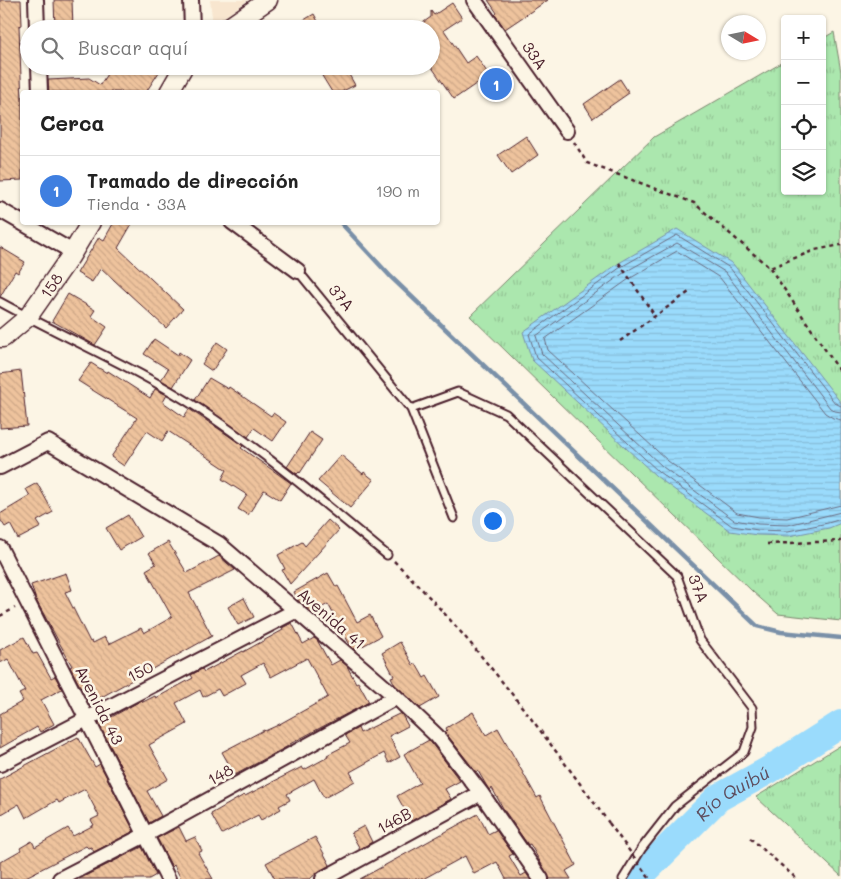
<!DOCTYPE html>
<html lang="es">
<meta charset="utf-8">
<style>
:root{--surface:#fff;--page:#f6f6f6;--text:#222;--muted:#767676;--line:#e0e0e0;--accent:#db2777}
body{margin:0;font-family:Mali,sans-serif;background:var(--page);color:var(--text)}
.controls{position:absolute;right:15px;top:15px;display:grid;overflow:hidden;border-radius:5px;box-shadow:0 1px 4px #0004}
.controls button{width:45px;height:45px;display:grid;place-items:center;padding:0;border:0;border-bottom:1px solid var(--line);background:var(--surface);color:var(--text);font:25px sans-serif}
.compass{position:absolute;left:721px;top:15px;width:45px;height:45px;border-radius:50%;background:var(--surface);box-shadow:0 1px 4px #0004;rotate:100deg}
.you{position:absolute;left:492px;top:520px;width:18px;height:18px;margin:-12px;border:4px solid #fff;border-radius:50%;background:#1a73e8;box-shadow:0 0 0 8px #1a73e833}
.badge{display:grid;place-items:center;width:32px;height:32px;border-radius:50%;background:var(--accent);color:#fff;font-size:16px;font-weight:700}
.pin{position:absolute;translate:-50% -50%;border:2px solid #fff;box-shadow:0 1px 5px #0006}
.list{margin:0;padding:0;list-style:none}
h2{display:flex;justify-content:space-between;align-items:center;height:65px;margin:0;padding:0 20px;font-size:21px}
h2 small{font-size:16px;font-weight:400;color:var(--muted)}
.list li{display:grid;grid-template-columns:32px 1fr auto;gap:15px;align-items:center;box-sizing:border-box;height:70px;padding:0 20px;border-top:1px solid var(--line)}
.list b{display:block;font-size:19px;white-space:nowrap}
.list p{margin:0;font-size:16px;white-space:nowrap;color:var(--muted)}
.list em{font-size:16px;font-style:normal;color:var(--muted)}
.icon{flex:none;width:28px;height:28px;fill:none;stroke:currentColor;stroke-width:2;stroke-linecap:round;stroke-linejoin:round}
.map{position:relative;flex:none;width:841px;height:879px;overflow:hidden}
.search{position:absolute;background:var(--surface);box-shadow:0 1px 4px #0004;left:20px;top:20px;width:420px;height:55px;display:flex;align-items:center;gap:12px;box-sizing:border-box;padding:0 18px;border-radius:28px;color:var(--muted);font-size:19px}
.panel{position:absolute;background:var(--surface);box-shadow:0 1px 4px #0004;left:20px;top:90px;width:420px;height:135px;border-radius:5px}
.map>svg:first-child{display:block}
</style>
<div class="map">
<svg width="841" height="879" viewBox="0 0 841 879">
<defs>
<pattern id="grass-tufts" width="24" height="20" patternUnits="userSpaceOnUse" patternTransform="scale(1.25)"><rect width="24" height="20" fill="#abe7ae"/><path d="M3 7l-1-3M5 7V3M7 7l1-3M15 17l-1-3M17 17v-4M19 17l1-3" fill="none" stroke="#95c696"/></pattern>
<pattern id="water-rules" width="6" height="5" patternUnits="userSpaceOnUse" patternTransform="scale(1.25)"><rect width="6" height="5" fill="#9adbfc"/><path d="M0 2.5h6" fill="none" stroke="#86bcd8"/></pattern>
<pattern id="building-back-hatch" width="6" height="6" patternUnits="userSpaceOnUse" patternTransform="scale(1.25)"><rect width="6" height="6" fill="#eec39d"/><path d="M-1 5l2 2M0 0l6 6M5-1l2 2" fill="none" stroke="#cea787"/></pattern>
</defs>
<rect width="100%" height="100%" fill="#fcf5e5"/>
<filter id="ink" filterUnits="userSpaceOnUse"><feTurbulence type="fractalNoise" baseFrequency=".02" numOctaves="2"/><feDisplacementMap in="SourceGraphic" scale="10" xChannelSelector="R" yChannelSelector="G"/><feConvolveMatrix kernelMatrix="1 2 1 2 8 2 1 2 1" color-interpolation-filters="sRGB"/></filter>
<g filter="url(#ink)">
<path fill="#f8e6cf" d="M 210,0 L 248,0 L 213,25 Z"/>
<path fill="url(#grass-tufts)" stroke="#7a836c" d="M 834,32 L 841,72 L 841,621 L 778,614 L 753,592 L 470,316 L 654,137 L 785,61 L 785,191 L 822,191 L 822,39 Z
M 841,745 L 841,876 L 756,797 Z"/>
<path fill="url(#water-rules)" stroke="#7a90a8" d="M 677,229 L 733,264 L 841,403 L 841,523 L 829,528 L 789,536 L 757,535 L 730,531 L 656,476 L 532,360 L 523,332 L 619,263 Z"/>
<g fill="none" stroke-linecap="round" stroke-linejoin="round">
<path stroke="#6a6a7f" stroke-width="1" d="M 841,406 L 835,403 L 730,268 L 677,235 L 621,267 L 529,334 L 536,357 L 659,472 L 732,526 L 758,530 L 788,531 L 828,523 L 841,519
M 841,412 L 835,411 L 830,408 L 725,272 L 677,243 L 625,272 L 536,336 L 542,354 L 663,467 L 734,520 L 758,524 L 788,525 L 841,512
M 841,420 L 833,418 L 825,413 L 720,278 L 677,251 L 629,279 L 545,339 L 548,350 L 668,461 L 737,513 L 759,517 L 787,518 L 841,505"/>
<path stroke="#7a90a8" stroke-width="4.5" d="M 340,222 L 391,277 L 757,626 L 781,632 L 841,638"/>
<path stroke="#9adbfc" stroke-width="28" id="s1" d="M 637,879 L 718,798 L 769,770 L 841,724"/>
</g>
<path fill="url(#building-back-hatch)" stroke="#4a1f2b" d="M 0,0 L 21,0 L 22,25 L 19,26 L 22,102 L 22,180 L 0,181 Z
M 54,0 L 72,0 L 73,29 L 55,29 Z
M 488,0 L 548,0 L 505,29 L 495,15 L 497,13 Z
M 452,3 L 462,18 L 444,30 L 466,63 L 476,56 L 489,75 L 454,99 L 431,66 L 431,29 L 414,29 L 431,17 L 431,11 L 434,15 Z
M 314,14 L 322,29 L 289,29 Z
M 112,66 L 163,66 L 146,92 L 49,92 L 48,80 L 89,78 L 100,85 Z
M 316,66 L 344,66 L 355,85 L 341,92 L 332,92 Z
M 500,76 L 509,90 L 494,101 L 484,87 Z
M 620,79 L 629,93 L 593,118 L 584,104 Z
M 526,136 L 538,155 L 511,174 L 498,155 Z
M 114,222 L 133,222 L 118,248 L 183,309 L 166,328 L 101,268 L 92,282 L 77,273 L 99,237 L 104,240 Z
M 0,247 L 25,262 L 18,273 L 15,271 L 0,297 Z
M 68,294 L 95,310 L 91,316 L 107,327 L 95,345 L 52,321 Z
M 154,339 L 178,355 L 179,352 L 190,360 L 173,387 L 161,380 L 168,369 L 144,354 Z
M 217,342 L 227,349 L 212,371 L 202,364 Z
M 91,363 L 107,373 L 108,371 L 150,398 L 155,389 L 167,395 L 163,402 L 184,417 L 189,409 L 222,431 L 243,446 L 241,448 L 291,483 L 280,500 L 264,490 L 248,515 L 238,509 L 247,495 L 222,479 L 227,470 L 168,431 L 162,441 L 147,431 L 124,466 L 111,457 L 137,418 L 78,381 Z
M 21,371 L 27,426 L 0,428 L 0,374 Z
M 209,378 L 228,389 L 229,387 L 271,416 L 273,413 L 286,422 L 273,441 L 254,428 L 248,437 L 195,400 Z
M 310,432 L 322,440 L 300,473 L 299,472 L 297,474 L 287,467 Z
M 341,455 L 363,474 L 364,472 L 374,480 L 350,508 L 318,481 Z
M 37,483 L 53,512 L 37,521 L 41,527 L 18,539 L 10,524 L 5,527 L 0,519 L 0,514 L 30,496 L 26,489 Z
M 128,515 L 141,537 L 119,550 L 106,528 Z
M 328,520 L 339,530 L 290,584 L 282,570 L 285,569 L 278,555 L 302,542 L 305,546 Z
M 168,542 L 187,573 L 219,556 L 235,570 L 189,593 L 212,636 L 96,700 L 87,684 L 81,688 L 70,667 L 72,666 L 36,600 L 31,585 L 66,573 L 72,590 L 65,592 L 90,642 L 92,641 L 93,643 L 105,637 L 109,644 L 141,628 L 144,633 L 172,617 L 146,570 L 156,564 L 149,553 Z
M 328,573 L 336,587 L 338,586 L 357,622 L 370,615 L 381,636 L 355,650 L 350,645 L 328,604 L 312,613 L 299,602 L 294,592 Z
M 244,598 L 254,617 L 238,625 L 228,607 Z
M 292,623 L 303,644 L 314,638 L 317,640 L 331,665 L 340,660 L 347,666 L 356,683 L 358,682 L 369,702 L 290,744 L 290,745 L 235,775 L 222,752 L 264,730 L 265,731 L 276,726 L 328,697 L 307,658 L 271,677 L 263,663 L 241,675 L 246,683 L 222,696 L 218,689 L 203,697 L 200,690 L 176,703 L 187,724 L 149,745 L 168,779 L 147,791 L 161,816 L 149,823 L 99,724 L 142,700 L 143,702 L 155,696 L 156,698 L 193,678 L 191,675 L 202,669 L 204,672 L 243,651 L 243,652 L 283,630 L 282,628 Z
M 24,637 L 33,654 L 37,653 L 51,678 L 55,676 L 62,689 L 41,700 L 54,724 L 40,732 L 37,727 L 0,748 L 0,714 L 23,701 L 19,694 L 25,691 L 8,659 L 0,663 L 0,650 Z
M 400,642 L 413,665 L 416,664 L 424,678 L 427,676 L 439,697 L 420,708 L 395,685 L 391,677 L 394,676 L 382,653 Z
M 473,712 L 486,735 L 498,728 L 537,798 L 540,796 L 576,865 L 566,871 L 571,879 L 550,879 L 530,844 L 528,845 L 504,810 L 492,788 L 489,790 L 478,771 L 476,772 L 445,732 L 447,730 L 446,728 Z
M 401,713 L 408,726 L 389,736 L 400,757 L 389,763 L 384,753 L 350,772 L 355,781 L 324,798 L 314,779 L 287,794 L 290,800 L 279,806 L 281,809 L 261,820 L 258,815 L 222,834 L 211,814 L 244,795 L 245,796 L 302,767 L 304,770 L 328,757 L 327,755 L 350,743 L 345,735 L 358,728 L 360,733 Z
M 78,737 L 95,767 L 100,764 L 134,831 L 94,852 L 91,847 L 88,848 L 86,846 L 22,879 L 0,879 L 0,862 L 21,850 L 20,848 L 32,841 L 35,847 L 68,828 L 73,836 L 94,825 L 91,820 L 99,816 L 85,789 L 59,803 L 57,800 L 26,818 L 19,804 L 0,815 L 0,779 Z
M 429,740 L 460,781 L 445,789 L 451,799 L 411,821 L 397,796 L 420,783 L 404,754 Z
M 478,814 L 488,834 L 496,830 L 513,854 L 509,856 L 521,876 L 526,873 L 530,879 L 506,879 L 497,862 L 474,874 L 465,856 L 423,879 L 360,879 Z
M 364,826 L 372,842 L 360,849 L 351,833 Z
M 179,827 L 186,841 L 195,837 L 202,851 L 198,853 L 213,879 L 181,879 L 174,865 L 172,867 L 157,838 Z
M 315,837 L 330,865 L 319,871 L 310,879 L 275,879 L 266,863 Z
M 142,847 L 156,875 L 149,879 L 79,879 Z"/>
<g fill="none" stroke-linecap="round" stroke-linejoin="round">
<g stroke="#4a1f2b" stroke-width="11">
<path id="service" d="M 298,271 L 411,409 L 454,518
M 0,302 C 67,339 137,368 201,410 C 267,454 326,505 387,555
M 411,409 L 458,392 L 506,414 L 677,576 L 700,640 L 752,708 L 753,727 L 744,752 L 675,806 L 642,848 L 623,879"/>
</g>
<g stroke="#4a1f2b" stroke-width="18">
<path id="minor" d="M 36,0 L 37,29
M 191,0 L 192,29
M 474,0 L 567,131
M 39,66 L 40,92
M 0,210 L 73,252
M 232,222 L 298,271
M 0,467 L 48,442 L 219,544 L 396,697 L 437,736 L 481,793 L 541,879
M 0,548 L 168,879
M 0,764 L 297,610
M 60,879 L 147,834 L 396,697
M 323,879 L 481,793"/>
</g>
<g stroke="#4a1f2b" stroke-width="21">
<g id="tertiary">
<path d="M 226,29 L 268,0"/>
<path d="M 169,92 L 184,66"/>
<path id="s2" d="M 0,338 L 3,338 L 28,317 L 70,257 L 91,222"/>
</g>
</g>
<path stroke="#4a1f2b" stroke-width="2.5" stroke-dasharray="4 4" stroke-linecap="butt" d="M 574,142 L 587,163 L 694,203 L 770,268 L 815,250 L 841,245
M 619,263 L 655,316
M 770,268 L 841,373
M 620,341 L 689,292
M 767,544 L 841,541
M 394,561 C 475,640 542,732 609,823
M 0,616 L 15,608
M 750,838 L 797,879"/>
<use href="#service" stroke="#fcf5e5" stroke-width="7"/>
<use href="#minor" stroke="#fcf5e5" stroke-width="14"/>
<use href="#tertiary" stroke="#fcf5e5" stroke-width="18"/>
<path stroke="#4a1f2b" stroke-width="2.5" stroke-dasharray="4 4" stroke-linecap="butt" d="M 609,823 L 650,879"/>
</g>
</g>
<g text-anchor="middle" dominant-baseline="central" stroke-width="5" stroke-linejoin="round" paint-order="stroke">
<g font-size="16" fill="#4a1f2b" stroke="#fcf5e5">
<text transform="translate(535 55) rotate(55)">33A</text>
<text stroke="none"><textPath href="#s2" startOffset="75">158</textPath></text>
<text transform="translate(342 297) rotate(50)">37A</text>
<text transform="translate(699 588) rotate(69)">37A</text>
<text transform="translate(332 618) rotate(41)">Avenida 41</text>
<text transform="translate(140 671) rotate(-27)">150</text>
<text transform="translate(100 705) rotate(63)">Avenida 43</text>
<text transform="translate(220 774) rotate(-29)">148</text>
<text transform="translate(394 820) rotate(-29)">146B</text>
</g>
<g font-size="18" font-style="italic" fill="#5e4e5f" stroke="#fcf5e5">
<text stroke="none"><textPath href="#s1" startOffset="129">Río Quibú</textPath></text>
</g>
</g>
</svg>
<div class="controls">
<button>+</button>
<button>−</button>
<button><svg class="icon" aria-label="locate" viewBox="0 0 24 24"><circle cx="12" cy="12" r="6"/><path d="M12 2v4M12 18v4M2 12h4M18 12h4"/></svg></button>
<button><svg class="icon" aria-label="layers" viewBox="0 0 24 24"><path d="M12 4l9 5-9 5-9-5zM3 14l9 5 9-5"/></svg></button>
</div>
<svg class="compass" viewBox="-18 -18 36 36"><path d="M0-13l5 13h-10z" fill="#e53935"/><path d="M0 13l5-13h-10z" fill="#767676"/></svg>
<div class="you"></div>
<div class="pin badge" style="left:496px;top:84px;background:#3f7fe0">1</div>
<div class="search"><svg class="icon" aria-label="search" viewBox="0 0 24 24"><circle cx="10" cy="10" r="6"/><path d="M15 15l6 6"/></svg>Buscar aquí</div>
<section class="panel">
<h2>Cerca<small></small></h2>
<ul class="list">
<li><span class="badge" style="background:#3f7fe0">1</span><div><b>Tramado de dirección</b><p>Tienda · 33A</p></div><em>190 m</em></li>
</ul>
</section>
</div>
